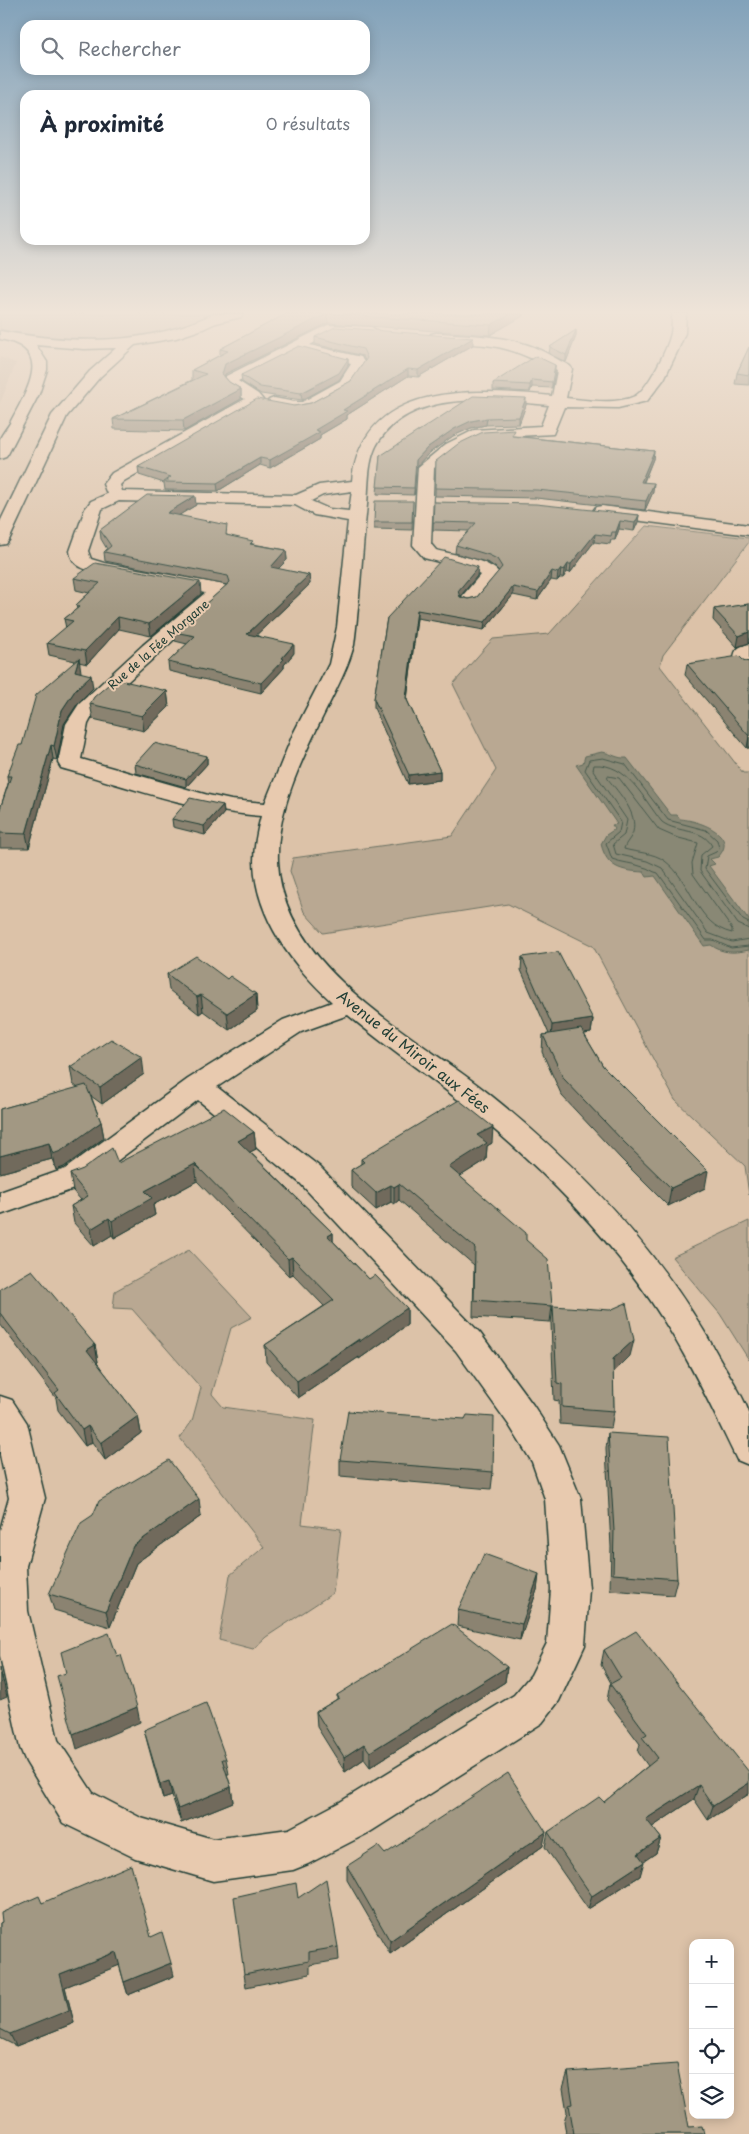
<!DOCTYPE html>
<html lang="fr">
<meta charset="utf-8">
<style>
:root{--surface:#fff;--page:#f6f6f7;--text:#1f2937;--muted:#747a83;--line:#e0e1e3}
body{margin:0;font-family:"Playpen Sans",sans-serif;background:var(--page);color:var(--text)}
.controls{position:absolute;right:15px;bottom:15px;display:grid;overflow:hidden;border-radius:10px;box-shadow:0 2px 12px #0003}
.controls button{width:45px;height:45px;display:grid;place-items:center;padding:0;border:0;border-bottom:1px solid var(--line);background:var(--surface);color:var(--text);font:25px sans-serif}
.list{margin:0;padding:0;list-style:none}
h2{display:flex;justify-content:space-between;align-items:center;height:65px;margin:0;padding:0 20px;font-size:21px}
h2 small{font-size:16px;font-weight:400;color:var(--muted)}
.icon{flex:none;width:28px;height:28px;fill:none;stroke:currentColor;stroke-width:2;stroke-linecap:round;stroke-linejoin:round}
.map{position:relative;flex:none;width:749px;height:2134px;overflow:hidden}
.search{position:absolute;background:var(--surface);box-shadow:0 2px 12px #0003;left:20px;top:20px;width:350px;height:55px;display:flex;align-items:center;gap:12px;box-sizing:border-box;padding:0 18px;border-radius:15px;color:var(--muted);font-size:19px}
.panel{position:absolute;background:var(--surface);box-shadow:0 2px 12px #0003;left:20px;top:90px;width:350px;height:155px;border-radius:15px}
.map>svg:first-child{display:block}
</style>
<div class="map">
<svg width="749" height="2134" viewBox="0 0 749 2134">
<rect width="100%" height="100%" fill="#dcc2a8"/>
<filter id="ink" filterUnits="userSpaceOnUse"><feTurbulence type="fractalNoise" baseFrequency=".02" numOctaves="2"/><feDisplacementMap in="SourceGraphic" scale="10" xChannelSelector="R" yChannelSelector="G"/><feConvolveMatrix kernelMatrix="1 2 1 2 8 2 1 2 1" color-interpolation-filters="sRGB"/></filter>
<g filter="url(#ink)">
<path fill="#cbb59d" d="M 0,357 L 16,363 L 0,403 Z"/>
<path fill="#b9a892" stroke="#6c7263" d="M 0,314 L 210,314 C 147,345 67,348 0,329 Z
M 646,526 L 749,538 L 749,542 L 663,655 L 660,666 L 743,773 L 749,773 L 749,1195 L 745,1166 L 675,1100 L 593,946 L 508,904 L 323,933 L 304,912 L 290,871 L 293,858 L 452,836 L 496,770 L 453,684 L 493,639 L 549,634 Z
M 749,1221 L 749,1360 L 720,1314 L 672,1257 Z
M 189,1250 L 252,1317 L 231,1328 L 212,1394 L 223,1407 L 315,1420 L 302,1524 L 341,1529 L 333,1593 L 266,1637 L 253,1649 L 219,1640 L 230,1575 L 264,1547 L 180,1438 L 192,1421 L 201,1388 L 132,1309 L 113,1308 L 115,1291 Z"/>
<path fill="#898875" stroke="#5f6a5b" d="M 602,752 C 611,753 617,759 627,758 L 671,815 L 677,815 L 680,819 C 697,820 740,834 718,857 L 710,859 L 715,864 L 709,866 L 749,920 L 749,950 C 735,953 723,954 711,945 L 704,946 L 655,876 L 647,877 L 644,872 C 621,871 607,868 601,844 L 606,835 L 615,829 L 612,825 L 617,824 L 576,765 L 583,763 L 585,756 Z"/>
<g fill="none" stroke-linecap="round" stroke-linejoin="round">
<path stroke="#495b4e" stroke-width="1" d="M 608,776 L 619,778 L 659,830 L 675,837 L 698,843 L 692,863 L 693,874 L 732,929 L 732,933 C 696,925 692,881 665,861 C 653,852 637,853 624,849 C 625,843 631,839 633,832 C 638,813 619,793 608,779 Z
M 749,923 L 743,920 L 705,869 L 707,856 L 716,852 L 719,848 L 717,840 L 706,830 L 668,820 L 625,764 L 603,758 L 589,760 L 585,770 L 621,822 L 619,832 L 606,843 L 612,859 C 622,863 633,863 643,867 C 649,868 652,872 658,873 L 706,940 L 713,940 L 731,948 L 749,946
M 749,929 L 738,924 L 700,871 L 701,855 L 712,846 C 702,827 678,834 662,822 C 643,799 628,763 594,765 L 593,770 L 627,820 L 624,835 L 613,844 L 616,854 L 647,861 L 662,868 L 708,933 L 732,942 L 749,939"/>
<g stroke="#1f3d34" stroke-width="3">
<path id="minor" d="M 672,314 L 686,314 L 685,333 L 678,350 L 664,379 L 647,401 L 618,408 L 564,407 L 553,434 L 482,438 L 457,451 L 434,468 L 431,544 L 436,550 C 453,555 490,559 500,574 L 475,604 L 468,606 L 461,604 L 459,600 L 480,575 L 473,571 L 424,558 L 413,545 L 418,467 L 446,444 L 474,430 L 541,426 L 549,405 C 495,400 413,388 379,441 C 367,459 369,485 367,505 C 362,551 360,598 354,645 C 348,667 338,686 328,706 C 305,753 276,808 278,861 C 282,969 414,1034 488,1093 C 582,1168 663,1254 720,1359 C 728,1373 745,1399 749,1413 C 749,1427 749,1450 749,1465 L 737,1460 C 717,1419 698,1378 675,1339 C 625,1254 558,1183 483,1120 C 440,1083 392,1052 348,1015 L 301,1032 L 217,1087 L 320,1167 L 480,1333 L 533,1405 L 559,1445 L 581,1499 L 589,1589 L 585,1645 L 559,1701 L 542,1723 L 370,1832 L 308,1864 L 293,1870 L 213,1881 L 135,1858 L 63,1823 L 26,1762 L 20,1748 L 0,1656 L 0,1530 L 9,1498 L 0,1455 L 0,1396 L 12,1400 L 27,1423 L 45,1498 L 26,1566 L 28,1611 L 58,1740 L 93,1793 L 141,1818 L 213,1839 L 289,1829 L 340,1802 L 514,1695 L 531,1675 L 547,1643 L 551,1589 L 545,1499 L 532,1462 L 509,1425 L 456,1351 L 300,1183 L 198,1100 L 85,1185 L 0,1215 L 0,1192 L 65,1169 L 188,1079 L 283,1020 L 332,1002 C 293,966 255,917 254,861 C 254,846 257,831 261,816 C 193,811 126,786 61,768 L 58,763 L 66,724 L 79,704 L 143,645 L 205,593 L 94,572 C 81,568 72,565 70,551 L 85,509 L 91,501 L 107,494 L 103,484 L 112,473 L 245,399 L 231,391 L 224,383 L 226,376 L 328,325 L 371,327 L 378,331 L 371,335 L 335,332 L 310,345 L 361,357 L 365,364 L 350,387 L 311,409 L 295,412 L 269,406 L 266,403 L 269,400 L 274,398 L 295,402 L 302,402 L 340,381 L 351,364 L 299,351 L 238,381 L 258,394 L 263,400 L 260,403 L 124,481 L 120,485 L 122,491 L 296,495 L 319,485 L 352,481 C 363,379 476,389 552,396 L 557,371 C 533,359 513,348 485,345 C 467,343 448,344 431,340 L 429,337 L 431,334 L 436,333 C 467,335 499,335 528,345 C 543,350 556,359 570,366 L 572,369 L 566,398 C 586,400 616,405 635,396 C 648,389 668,348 671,333 C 672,327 672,320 672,314 ZM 352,491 L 349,511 L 329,509 L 311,501 L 323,495 ZM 119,501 L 295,505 L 314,515 L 348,521 L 337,627 L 329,664 L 293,734 L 265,803 L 231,800 L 208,795 L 81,759 L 88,724 L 95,711 L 229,590 L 227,586 L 220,584 L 104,563 L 91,559 L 88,551 L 102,509 Z
M 602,506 L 749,525 L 749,535 L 596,515 L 593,511 L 596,507 Z
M 749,644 L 749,672 L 742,670 L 734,661 C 734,649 738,647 749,644 Z"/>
</g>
<g stroke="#1f3d34" stroke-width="3">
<path id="tertiary" d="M 221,314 L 243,314 L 241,317 L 212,324 L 205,320 L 207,317 Z"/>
</g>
<g stroke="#1f3d34" stroke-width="3">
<path id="primary" d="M 213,314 L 230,314 L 228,317 L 203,329 L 176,338 L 135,345 L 100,377 L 67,416 L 9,540 L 6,544 L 0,545 L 0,522 L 52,415 L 90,371 L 116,348 L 84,349 L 36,345 L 47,362 L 47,370 L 39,394 L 8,454 L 6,457 L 0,459 C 0,453 0,445 0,439 C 2,434 7,428 10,423 C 27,390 55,349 0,339 L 0,331 C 72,344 146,346 213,314 Z"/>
</g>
<use href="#minor" fill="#e8caaf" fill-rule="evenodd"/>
<use href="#tertiary" fill="#e8caaf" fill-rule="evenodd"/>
<use href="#primary" fill="#e8caaf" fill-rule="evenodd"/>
</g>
<path fill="#8b8371" stroke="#1f3d34" d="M 286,314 L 523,314 L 523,316 L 490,335 L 328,323 L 225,374 L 225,377 L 229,382 L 241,389 L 241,399 L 184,431 L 114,429 L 113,419 L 192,380 L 192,370 L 220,355 L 220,349 Z
M 576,330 L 576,336 L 566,362 L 549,354 L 550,347 Z
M 315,337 L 473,345 L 418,377 L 408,376 L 347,415 L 347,419 L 320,435 L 320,439 L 270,468 L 260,465 L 218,491 L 165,490 L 164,483 L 139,475 L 138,467 L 294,406 L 311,403 L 351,381 L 365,361 L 363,356 L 315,344 Z
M 749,347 L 749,385 L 735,384 L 737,373 Z
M 348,359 L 348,365 L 339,380 L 302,400 L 261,394 L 242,382 L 241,375 Z
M 555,365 L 552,388 L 532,387 L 530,392 L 493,390 L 493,383 Z
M 526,405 L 519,424 L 486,425 L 471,428 L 453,436 L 428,454 L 416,467 L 414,495 L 377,494 L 380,456 Z
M 514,436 L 654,451 L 653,459 L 644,482 L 653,492 L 645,510 L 536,498 L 435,496 L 436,461 Z
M 413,501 L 412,530 L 374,529 L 374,522 Z
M 434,502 L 639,515 L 638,522 L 634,531 L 619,529 L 615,540 L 611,540 L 610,544 L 594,542 L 570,573 L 567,572 L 563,578 L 560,578 L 557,581 L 551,580 L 537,600 L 513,595 L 484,630 L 417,618 L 407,700 L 440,771 L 440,780 L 408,784 L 374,708 L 374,699 L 387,618 L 477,576 L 460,596 L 468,599 L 477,597 L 499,571 L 496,568 L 489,563 L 455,553 L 456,545 L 469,531 L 433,530 Z
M 196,505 L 179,515 L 227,535 L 253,544 L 286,550 L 287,560 L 278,569 L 309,575 L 310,584 L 256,635 L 294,653 L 284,665 L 284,668 L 261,693 L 169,671 L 168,662 L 187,644 L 175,641 L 174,632 L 227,585 L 105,561 L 104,552 L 107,549 L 101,539 L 100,530 Z
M 74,578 L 201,594 L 151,636 L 119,629 L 87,664 L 79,662 L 80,672 L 93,688 L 78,703 L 64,724 L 57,760 L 53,759 L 29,848 L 0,848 L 0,809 L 8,784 L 7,776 L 22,745 L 75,661 L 49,655 L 47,643 L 66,628 L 64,619 L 77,609 L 76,605 L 89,593 L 76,590 Z
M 749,604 L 749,643 L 737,647 L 713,620 L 714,609 Z
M 743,660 L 749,662 L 749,748 L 747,748 L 685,675 L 687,664 Z
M 167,691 L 169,707 L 144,731 L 93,719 L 90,704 Z
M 207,756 L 207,764 L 186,787 L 136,773 L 135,764 Z
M 223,805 L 224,813 L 205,835 L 173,827 L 172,819 Z
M 522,957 L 593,1019 L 591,1033 L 584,1034 L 603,1066 L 705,1188 L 668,1206 L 621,1159 L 562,1096 L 542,1052 L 543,1035 L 549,1034 L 521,970 Z
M 167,974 L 227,979 L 256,994 L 257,1011 L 229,1030 L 203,1011 L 199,1014 L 169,990 Z
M 70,1067 L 144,1074 L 102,1104 L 91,1096 L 101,1122 L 104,1138 L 64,1167 L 56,1170 L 52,1159 L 0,1173 L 0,1109 L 78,1088 L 73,1084 Z
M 254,1132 L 256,1149 L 250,1152 L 333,1233 L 333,1241 L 369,1279 L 407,1308 L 407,1325 L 359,1359 L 359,1357 L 298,1398 L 266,1362 L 265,1345 L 324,1306 L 293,1274 L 289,1276 L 197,1181 L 153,1205 L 155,1215 L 114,1238 L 112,1235 L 94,1246 L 74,1223 L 71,1206 L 81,1200 L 73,1191 L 70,1174 Z
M 492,1143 L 487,1146 L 486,1160 L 460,1176 L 526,1240 L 552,1306 L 550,1322 L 473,1317 L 474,1265 L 399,1200 L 394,1204 L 391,1202 L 376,1210 L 351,1187 L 351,1170 L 361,1164 L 361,1159 Z
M 0,1289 L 95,1345 L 98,1362 L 97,1363 L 138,1416 L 141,1433 L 105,1460 L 92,1442 L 85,1446 L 58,1410 L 56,1398 L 0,1324 Z
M 553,1306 L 630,1356 L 613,1373 L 614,1411 L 611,1428 L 560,1424 L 559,1401 L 554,1400 L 551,1323 Z
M 465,1419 L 493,1472 L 491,1489 L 340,1476 L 340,1460 Z
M 608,1433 L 677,1579 L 673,1595 L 610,1590 L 611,1547 L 606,1449 Z
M 201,1516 L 136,1563 L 110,1627 L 54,1610 L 49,1594 Z
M 539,1574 L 537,1590 L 520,1640 L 457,1626 L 458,1610 Z
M 604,1650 L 749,1794 L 708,1820 L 694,1799 L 652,1827 L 661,1838 L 656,1853 L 643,1861 L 640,1876 L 588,1909 L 545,1847 L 548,1832 L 604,1802 L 648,1766 L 638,1752 L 640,1744 L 607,1700 L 610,1684 L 611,1683 L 601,1665 Z
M 507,1667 L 505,1682 L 370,1767 L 364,1759 L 345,1772 L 317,1727 L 316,1712 L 337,1699 L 337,1695 Z
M 144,1730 L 226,1759 L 229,1774 L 227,1774 L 231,1787 L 233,1802 L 181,1823 L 172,1796 L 163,1799 L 148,1745 Z
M 543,1846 L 390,1954 L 347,1880 L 347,1866 L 385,1854 Z
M 298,1898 L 338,1947 L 339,1960 L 310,1965 L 310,1974 L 246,1987 L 244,1974 Z
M 42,1903 L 151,1937 L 174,1976 L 128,1995 L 119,1965 L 65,1987 L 74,2023 L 16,2046 L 0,2038 L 0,1923 Z
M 568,2072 L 689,2127 L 704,2134 L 566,2134 L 564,2121 L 567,2112 L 563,2088 Z"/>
<path fill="#716a5c" stroke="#1f3d34" d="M 327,314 L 328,323 L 225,374 L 223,384 L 222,374 L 225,364 Z
M 511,314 L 523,314 L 523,316 L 490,335 L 491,325 Z
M 576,330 L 576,336 L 566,362 L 566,355 Z
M 473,338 L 473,345 L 418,377 L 418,370 Z
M 348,359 L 348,365 L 339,380 L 302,400 L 301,393 Z
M 555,365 L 555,372 L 552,388 L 552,382 Z
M 408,369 L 408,376 L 347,415 L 347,419 L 320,435 L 320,439 L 270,468 L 270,460 L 315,430 L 343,410 Z
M 532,380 L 532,387 L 530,392 L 530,385 Z
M 241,389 L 241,399 L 184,431 L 183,420 Z
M 526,398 L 526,405 L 519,424 L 519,417 Z
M 487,418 L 486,425 L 471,428 L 453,436 L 428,454 L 416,467 L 414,495 L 416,460 L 428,447 L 454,429 L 471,421 Z
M 654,451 L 653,459 L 640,490 L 641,482 Z
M 260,458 L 260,465 L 218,491 L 217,483 Z
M 654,483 L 653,492 L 645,510 L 646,501 Z
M 195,496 L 196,505 L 168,522 L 167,513 Z
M 639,515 L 638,522 L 634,531 L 635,523 Z
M 620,521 L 619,529 L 615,540 L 616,532 Z
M 595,534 L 594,542 L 570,573 L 571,564 Z
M 286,550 L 287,560 L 271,576 L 271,567 Z
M 568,564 L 567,572 L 563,578 L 564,570 Z
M 478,567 L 477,576 L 458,599 L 458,591 Z
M 561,569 L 560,578 L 557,581 L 558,573 Z
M 552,571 L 551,580 L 537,600 L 538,592 Z
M 309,575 L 310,584 L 248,643 L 247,634 Z
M 200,582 L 201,594 L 151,636 L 149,624 Z
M 513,587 L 513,595 L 484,630 L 485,622 Z
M 417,610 L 417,618 L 406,707 L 406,698 Z
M 118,617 L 119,629 L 87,664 L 85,651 Z
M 749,632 L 749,643 L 737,647 L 739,636 Z
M 294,644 L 294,653 L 284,665 L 284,668 L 261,693 L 261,683 Z
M 79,658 L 81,672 L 77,685 L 75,671 Z
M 91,675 L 93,688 L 78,703 L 64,724 L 57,760 L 54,746 L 62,710 L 76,689 Z
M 167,691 L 169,707 L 144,731 L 142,716 Z
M 749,736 L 749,748 L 747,748 Z
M 51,745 L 53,759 L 29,848 L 26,834 Z
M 207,756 L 207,764 L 186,787 L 186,779 Z
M 440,771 L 440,780 L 408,784 L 409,775 Z
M 223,805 L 224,813 L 205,835 L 204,826 Z
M 256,994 L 257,1011 L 229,1030 L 227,1013 Z
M 201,995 L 203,1011 L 199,1014 L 197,997 Z
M 593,1019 L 591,1033 L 551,1039 L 552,1025 Z
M 142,1057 L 144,1074 L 102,1104 L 100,1087 Z
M 101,1122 L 104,1138 L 64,1167 L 56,1170 L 53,1154 Z
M 493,1127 L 492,1143 L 487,1146 L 486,1160 L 448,1184 L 449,1167 L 477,1135 Z
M 254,1132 L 256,1149 L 239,1158 L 238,1141 Z
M 49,1143 L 52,1159 L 0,1173 L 0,1156 Z
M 195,1164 L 197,1181 L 153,1205 L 155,1215 L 114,1238 L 112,1221 L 145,1191 Z
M 708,1171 L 705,1188 L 668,1206 L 671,1188 Z
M 399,1184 L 399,1200 L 394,1204 L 394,1187 Z
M 391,1185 L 391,1202 L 376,1210 L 376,1193 Z
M 109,1218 L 112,1235 L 94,1246 L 91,1229 Z
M 333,1233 L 333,1250 L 328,1236 Z
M 292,1257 L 293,1274 L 289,1276 L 288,1259 Z
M 407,1308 L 407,1325 L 359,1359 L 359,1357 L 298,1398 L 297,1381 Z
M 634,1340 L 630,1356 L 610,1376 L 613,1359 Z
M 95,1345 L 98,1362 L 90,1366 L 87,1350 Z
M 138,1416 L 141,1433 L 105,1460 L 101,1443 Z
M 88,1426 L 92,1442 L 85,1446 L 82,1430 Z
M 199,1499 L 201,1516 L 136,1563 L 110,1627 L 106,1611 L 133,1546 Z
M 539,1574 L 537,1590 L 520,1640 L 522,1624 Z
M 507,1667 L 505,1682 L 370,1767 L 370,1752 Z
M 0,1668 L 7,1697 L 0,1700 Z
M 137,1707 L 140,1722 L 77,1749 L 73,1734 Z
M 364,1744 L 364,1759 L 345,1772 L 344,1757 Z
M 169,1781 L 172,1796 L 163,1799 L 160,1784 Z
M 749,1783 L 749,1794 L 708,1820 L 713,1806 Z
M 699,1785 L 694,1799 L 642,1834 L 646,1819 Z
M 231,1787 L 233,1802 L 181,1823 L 178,1809 Z
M 546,1832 L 543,1846 L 390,1954 L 390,1941 Z
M 661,1838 L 656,1853 L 634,1868 L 638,1854 Z
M 644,1862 L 640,1876 L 588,1909 L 592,1896 Z
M 116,1952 L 120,1965 L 65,1987 L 74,2023 L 16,2046 L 10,2034 L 60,1974 Z
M 171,1963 L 174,1976 L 128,1995 L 124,1982 Z"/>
<path fill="#a29883" stroke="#1f3d34" d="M 286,314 L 327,314 L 225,364 L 222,374 L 229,382 L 241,389 L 183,420 L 113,419 L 206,374 L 192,370 L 228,351 L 220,349 Z
M 331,314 L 511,314 L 491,325 Z
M 335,327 L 473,338 L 418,370 L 408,369 L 343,410 L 347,411 L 315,430 L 320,432 L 270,460 L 260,458 L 217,483 L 164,482 L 171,477 L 138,467 L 257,399 L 294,406 L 311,403 L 351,381 L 367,358 L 363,349 L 315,337 Z
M 576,330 L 566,355 L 550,347 Z
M 299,346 L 348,359 L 339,373 L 301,393 L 260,387 L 241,375 Z
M 749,347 L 749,375 L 737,373 Z
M 536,356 L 555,365 L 552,382 L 532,380 L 530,385 L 493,383 Z
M 473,396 L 526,398 L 519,417 L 487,418 L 471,421 L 454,429 L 428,447 L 416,460 L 414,488 L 377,487 L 380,456 Z
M 515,430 L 512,436 L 654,451 L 641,482 L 654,483 L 646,501 L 537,490 L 435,488 L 436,461 L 458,444 L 483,432 Z
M 147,495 L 195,496 L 167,513 L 227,525 L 226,535 L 253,541 L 250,544 L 286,550 L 271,567 L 309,575 L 247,634 L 294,644 L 282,658 L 284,659 L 261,683 L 168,662 L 195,636 L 174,632 L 230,582 L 228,576 L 104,552 L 111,546 L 100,530 Z
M 375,501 L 413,501 L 412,522 L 374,522 Z
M 434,502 L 536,504 L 639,515 L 635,523 L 620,521 L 616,532 L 612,532 L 611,536 L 595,534 L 571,564 L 568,564 L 564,570 L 561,569 L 558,573 L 552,571 L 538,592 L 513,587 L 485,622 L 417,610 L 406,698 L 440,771 L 409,775 L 374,699 L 387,618 L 444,557 L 478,567 L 458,591 L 460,597 L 468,599 L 477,597 L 502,567 L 497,559 L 489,555 L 456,545 L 476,523 L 433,522 Z
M 95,563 L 200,582 L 149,624 L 118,617 L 85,651 L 47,643 L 73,621 L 64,619 L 79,607 L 76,605 L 100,583 L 74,578 Z
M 749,604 L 749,632 L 739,636 L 714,609 Z
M 739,656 L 743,660 L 749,662 L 749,736 L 687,664 Z
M 79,658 L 75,671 L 91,675 L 76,689 L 62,710 L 54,746 L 51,745 L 26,834 L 0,833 L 0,809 L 11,776 L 7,776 L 19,745 L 22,745 L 36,695 Z
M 115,679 L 167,691 L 142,716 L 90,704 L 94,697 Z
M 154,743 L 207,756 L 186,779 L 135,764 Z
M 190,798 L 223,805 L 204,826 L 172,819 Z
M 558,952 L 593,1019 L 552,1025 L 522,957 Z
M 196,956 L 227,979 L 230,976 L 256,994 L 227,1013 L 201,995 L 197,997 L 167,974 Z
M 581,1029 L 603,1066 L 708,1171 L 671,1188 L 623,1141 L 564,1079 L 543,1035 Z
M 111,1039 L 142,1057 L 100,1087 L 70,1067 Z
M 86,1085 L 101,1122 L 61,1151 L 53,1154 L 49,1143 L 0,1156 L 0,1109 Z
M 459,1100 L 493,1127 L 477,1135 L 487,1143 L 449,1167 L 526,1233 L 526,1240 L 548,1259 L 552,1306 L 474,1300 L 475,1248 L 399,1184 L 394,1187 L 391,1185 L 376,1193 L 351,1170 L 364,1162 L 361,1159 Z
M 224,1108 L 254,1132 L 238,1141 L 333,1233 L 328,1236 L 369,1279 L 375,1275 L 407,1308 L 359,1342 L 359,1339 L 297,1381 L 265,1345 L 334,1300 L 292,1257 L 288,1259 L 195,1164 L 145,1191 L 152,1198 L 112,1221 L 109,1218 L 91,1229 L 71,1206 L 88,1196 L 70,1174 L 83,1169 L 112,1148 L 118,1163 Z
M 32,1270 L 95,1345 L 87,1350 L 138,1416 L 101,1443 L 88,1426 L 82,1430 L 55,1393 L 59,1390 L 0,1313 L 0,1289 Z
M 626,1303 L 634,1340 L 613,1359 L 614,1411 L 562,1407 L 562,1384 L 557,1383 L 553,1306 L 610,1310 Z
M 348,1411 L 465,1419 L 467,1415 L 494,1417 L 493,1472 L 340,1460 Z
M 608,1433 L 669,1437 L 677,1579 L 613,1574 L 614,1531 Z
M 169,1460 L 199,1499 L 133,1546 L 106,1611 L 49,1594 L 81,1523 L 93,1515 L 99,1501 Z
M 484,1554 L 539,1574 L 522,1624 L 458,1610 Z
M 452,1624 L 507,1667 L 370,1752 L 364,1744 L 344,1757 L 316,1712 L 339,1698 L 337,1695 Z
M 636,1631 L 749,1772 L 749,1783 L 713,1806 L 699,1785 L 646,1819 L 661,1838 L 638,1854 L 644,1862 L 592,1896 L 548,1832 L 599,1797 L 604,1802 L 658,1758 L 642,1737 L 647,1734 L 610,1684 L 621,1678 L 604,1650 Z
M 109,1633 L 117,1656 L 121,1655 L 137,1707 L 73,1734 L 57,1676 L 66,1673 L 61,1652 Z
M 0,1674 L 2,1682 L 0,1683 Z
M 206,1703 L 226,1759 L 222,1759 L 231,1787 L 178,1809 L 169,1781 L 160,1784 L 144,1730 Z
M 508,1773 L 546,1832 L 390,1941 L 347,1866 L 378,1846 L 385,1854 Z
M 131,1865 L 151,1937 L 162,1932 L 171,1963 L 124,1982 L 116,1952 L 60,1974 L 69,2010 L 10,2034 L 0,2029 L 0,1923 L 2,1922 L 1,1913 L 39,1896 L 42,1903 Z
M 326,1879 L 338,1947 L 309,1952 L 309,1961 L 244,1974 L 234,1897 L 296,1883 L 298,1898 Z
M 677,2064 L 689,2127 L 702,2126 L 704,2134 L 574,2134 L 569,2105 L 573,2104 L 568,2072 Z"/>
</g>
<linearGradient id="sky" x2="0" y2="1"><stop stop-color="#82a2ba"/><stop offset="0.51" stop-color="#efe4d8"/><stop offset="1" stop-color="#efe4d8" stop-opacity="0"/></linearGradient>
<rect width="749" height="612" fill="url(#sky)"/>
<g text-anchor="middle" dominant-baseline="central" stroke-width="4" stroke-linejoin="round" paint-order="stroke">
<g font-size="12" fill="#1f3d34" stroke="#e8caaf">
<text transform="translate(158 644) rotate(-41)">Rue de la Fée Morgane</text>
</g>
<g font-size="15" fill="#1f3d34" stroke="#e8caaf">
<text transform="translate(414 1051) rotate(38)">Avenue du Miroir aux Fées</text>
</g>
</g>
</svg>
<div class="controls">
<button>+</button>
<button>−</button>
<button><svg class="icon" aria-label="locate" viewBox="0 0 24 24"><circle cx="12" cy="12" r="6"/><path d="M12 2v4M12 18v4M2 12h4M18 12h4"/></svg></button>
<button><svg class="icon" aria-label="layers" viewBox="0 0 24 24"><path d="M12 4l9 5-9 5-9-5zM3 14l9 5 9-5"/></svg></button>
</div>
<div class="search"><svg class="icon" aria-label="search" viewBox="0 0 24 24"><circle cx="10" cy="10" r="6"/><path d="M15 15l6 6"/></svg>Rechercher</div>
<section class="panel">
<h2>À proximité<small>0 résultats</small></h2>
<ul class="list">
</ul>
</section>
</div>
